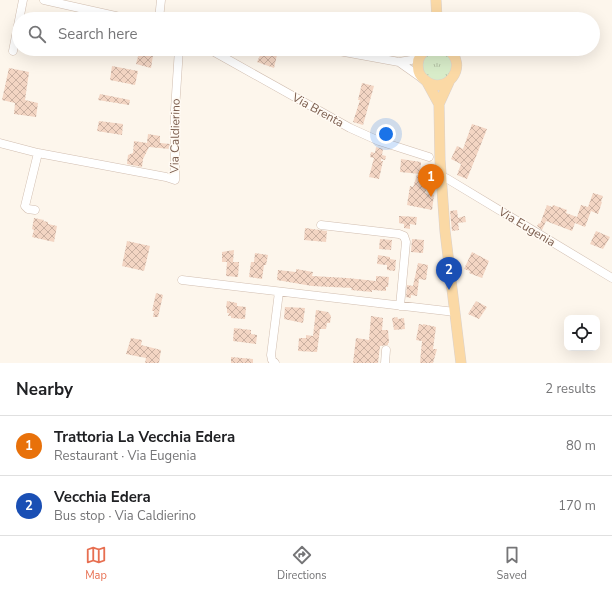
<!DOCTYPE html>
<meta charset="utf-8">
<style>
:root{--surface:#fff;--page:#f6f6f6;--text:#202124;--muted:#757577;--line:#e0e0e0;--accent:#e76f51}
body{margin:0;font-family:"Nunito Sans",sans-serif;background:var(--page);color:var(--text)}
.controls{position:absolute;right:12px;bottom:12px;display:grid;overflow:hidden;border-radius:8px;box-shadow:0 4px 16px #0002}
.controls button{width:36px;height:36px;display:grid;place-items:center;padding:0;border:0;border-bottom:1px solid var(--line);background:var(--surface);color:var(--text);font:20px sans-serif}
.you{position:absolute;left:386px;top:134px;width:14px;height:14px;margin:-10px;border:3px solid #fff;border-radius:50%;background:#1a73e8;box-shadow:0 0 0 6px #1a73e833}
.badge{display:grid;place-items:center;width:26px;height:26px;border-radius:50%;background:var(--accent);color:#fff;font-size:13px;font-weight:700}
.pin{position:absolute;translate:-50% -33px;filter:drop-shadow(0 1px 2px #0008)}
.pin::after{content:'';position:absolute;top:21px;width:14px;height:12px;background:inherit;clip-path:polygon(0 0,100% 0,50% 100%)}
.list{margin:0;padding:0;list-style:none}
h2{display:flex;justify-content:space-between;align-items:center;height:52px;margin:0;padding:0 16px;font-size:17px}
h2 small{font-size:13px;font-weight:400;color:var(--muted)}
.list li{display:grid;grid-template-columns:26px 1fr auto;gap:12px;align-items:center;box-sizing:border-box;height:60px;padding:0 16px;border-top:1px solid var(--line)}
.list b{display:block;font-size:15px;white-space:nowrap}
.list p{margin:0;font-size:13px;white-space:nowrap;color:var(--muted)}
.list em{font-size:13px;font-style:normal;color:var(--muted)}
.icon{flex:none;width:22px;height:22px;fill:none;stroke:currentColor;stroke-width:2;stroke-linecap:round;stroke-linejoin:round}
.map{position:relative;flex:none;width:612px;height:363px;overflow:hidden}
.search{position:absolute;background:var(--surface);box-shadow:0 4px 16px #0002;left:12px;right:12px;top:12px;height:44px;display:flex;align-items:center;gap:10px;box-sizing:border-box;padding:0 14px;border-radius:22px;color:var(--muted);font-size:15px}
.sheet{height:172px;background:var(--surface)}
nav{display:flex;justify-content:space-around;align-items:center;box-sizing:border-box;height:56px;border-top:1px solid var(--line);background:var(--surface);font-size:11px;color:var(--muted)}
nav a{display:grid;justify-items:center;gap:2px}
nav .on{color:var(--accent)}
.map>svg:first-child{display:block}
</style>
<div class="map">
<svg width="612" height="363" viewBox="0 0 612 363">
<defs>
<pattern id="grass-tufts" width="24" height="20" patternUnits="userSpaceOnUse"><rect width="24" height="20" fill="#d8ecc9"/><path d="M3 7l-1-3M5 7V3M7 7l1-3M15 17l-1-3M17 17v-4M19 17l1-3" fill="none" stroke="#b4c2a5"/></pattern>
<pattern id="building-cross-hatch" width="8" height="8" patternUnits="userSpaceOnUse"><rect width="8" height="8" fill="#f3d5c3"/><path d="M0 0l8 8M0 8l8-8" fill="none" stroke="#cab0a1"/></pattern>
</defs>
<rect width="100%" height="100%" fill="#fdf6ec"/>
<path fill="url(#grass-tufts)" d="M 440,51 C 450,54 452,61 452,71 L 442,81 L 428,79 L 422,70 C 421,59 429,51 440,51 Z"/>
<path fill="url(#building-cross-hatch)" d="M 140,49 L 154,49 L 151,68 L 136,64 Z
M 262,51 L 277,55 L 274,68 L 257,62 Z
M 112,66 L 138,71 L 135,85 L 110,80 Z
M 9,68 L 29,72 L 25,100 L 38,103 L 36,117 L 14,114 L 15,103 L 2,100 Z
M 362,83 L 374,86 L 363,125 L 353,122 L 360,100 L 358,100 Z
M 100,94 L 130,100 L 129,105 L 98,100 Z
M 99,121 L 123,124 L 122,135 L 97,131 Z
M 472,124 L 487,129 L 467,179 L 457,175 L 461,164 L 451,159 L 457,146 L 463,149 Z
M 148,134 L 160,136 L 160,143 L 170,144 L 170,149 L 149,147 L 143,159 L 142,167 L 127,164 L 128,155 L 133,153 L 134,141 L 147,143 Z
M 376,147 L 383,149 L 382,155 L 386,156 L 385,160 L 381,159 L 381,161 L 383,161 L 379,179 L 369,177 L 374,158 L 370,157 L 371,152 L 375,153 Z
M 401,159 L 421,162 L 420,174 L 400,172 Z
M 417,175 L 430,179 L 425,193 L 434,195 L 432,210 L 407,205 L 410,186 L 413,187 Z
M 593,193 L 603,196 L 601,202 L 602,202 L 598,214 L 591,211 L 585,227 L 575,223 L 572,231 L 546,221 L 542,230 L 537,226 L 539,223 L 540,224 L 547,205 L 552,207 L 553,205 L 567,210 L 566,213 L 577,217 L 581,205 L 588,207 Z
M 457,210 L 458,218 L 465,216 L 466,222 L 458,223 L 459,230 L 452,231 L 450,211 Z
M 399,216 L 417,217 L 416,225 L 410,224 L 410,229 L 404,228 L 404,224 L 399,223 Z
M 34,218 L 44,220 L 43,221 L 48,222 L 48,224 L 57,226 L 54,242 L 32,237 L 34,230 L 32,229 Z
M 305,228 L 327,231 L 326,242 L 304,240 Z
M 596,231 L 610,237 L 603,249 L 590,244 Z
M 380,239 L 392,240 L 391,250 L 379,249 Z
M 412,239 L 424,240 L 423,253 L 411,252 Z
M 127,241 L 150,246 L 144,271 L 122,266 Z
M 234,250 L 233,262 L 239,262 L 238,277 L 226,276 L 227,262 L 222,262 L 222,252 Z
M 472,252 L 489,261 L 482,278 L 469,273 L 470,271 L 464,269 Z
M 255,253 L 268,255 L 266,265 L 264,265 L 262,279 L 249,277 L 251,262 L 254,262 Z
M 378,255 L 390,257 L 390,259 L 396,260 L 395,271 L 387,270 L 387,265 L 377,264 Z
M 418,263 L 428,265 L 426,280 L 419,279 L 417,296 L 411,295 L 411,298 L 406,297 L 407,285 L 413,286 Z
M 296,269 L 313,272 L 312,276 L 347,278 L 376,281 L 376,276 L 389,277 L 388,287 L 386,287 L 386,291 L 372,290 L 372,292 L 351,290 L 352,288 L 312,286 L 277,280 L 278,270 L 296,272 Z
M 156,293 L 163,295 L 158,317 L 153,317 L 154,311 L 152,311 Z
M 227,301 L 237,303 L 237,306 L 246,307 L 245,319 L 231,318 L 231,316 L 228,316 L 229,313 L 227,313 L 227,308 L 226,308 Z
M 476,301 L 487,307 L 479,319 L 468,314 Z
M 285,307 L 305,308 L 303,323 L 284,319 Z
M 316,310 L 328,312 L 331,316 L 330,323 L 327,323 L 326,329 L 320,329 L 317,352 L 298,351 L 299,338 L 306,338 L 306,335 L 313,336 Z
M 371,316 L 383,318 L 382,330 L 388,330 L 389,343 L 388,343 L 388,345 L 380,346 L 378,363 L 353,363 L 356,338 L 369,340 Z
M 397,317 L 398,319 L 404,318 L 405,329 L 394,330 L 392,318 Z
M 419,324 L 423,325 L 423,324 L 436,327 L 433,349 L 437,349 L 433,363 L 420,363 L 422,341 L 416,340 Z
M 234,328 L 251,330 L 251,334 L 257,335 L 256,344 L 233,341 Z
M 131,338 L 142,340 L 141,345 L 161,350 L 159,363 L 145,363 L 146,358 L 126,354 Z
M 231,357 L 253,359 L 253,363 L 231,363 Z"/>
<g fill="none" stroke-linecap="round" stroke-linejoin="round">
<g stroke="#d1beb0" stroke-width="9">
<path id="minor" d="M 44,0 L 129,19
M 159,19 L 161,0
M 209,49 L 350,128 L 379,141 L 429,157
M 328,49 L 399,62 L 411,60 L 423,53
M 13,51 L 23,0
M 399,62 L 423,79
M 0,143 L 38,153 L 166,177 L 175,180 L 175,110 L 179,49
M 441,178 L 446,178 L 612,278
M 35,210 L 28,209 L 25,206 L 38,153
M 321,225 L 399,234 L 404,236 L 406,242 L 400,306
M 182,280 L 455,312
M 275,363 L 272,360 L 271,355 L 279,292
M 385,363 L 386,350"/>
</g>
<g stroke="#dad1cd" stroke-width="11">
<path id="major" d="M 436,0 L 437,19
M 428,49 C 421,53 417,59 418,67 C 418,72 421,77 425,80 C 445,98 471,65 447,49
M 427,82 L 439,104
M 449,82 L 439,104 L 440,160 L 445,231 L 461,363"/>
</g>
<use href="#minor" stroke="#fff" stroke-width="8"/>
<use href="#major" stroke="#fbd9a5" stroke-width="10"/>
</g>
<g text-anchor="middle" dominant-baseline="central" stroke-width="3" stroke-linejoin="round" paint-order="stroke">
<g font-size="12" fill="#7a5c4d" stroke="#fffaf3">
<text transform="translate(318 110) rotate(29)">Via Brenta</text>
<text transform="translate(175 136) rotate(-89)">Via Caldierino</text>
<text transform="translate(527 227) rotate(31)">Via Eugenia</text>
</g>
</g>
</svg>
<div class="controls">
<button><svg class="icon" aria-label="locate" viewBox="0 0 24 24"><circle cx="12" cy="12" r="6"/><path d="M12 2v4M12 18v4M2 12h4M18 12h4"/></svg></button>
</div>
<div class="you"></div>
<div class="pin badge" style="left:431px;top:197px;background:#e8710a">1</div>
<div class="pin badge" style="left:449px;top:290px;background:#1a4fb4">2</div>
<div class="search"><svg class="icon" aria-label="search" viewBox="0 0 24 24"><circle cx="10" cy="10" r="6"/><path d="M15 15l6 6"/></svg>Search here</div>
</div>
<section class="sheet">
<h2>Nearby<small>2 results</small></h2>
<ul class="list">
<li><span class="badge" style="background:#e8710a">1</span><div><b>Trattoria La Vecchia Edera</b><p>Restaurant · Via Eugenia</p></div><em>80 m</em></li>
<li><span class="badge" style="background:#1a4fb4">2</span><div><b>Vecchia Edera</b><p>Bus stop · Via Caldierino</p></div><em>170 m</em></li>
</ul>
</section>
<nav>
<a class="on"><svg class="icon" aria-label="map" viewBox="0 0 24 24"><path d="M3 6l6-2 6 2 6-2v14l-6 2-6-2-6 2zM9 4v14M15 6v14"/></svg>Map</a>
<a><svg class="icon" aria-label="directions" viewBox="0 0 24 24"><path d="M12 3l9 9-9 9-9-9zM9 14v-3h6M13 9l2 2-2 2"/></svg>Directions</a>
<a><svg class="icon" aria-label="saved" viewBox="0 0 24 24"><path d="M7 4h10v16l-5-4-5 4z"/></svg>Saved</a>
</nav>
